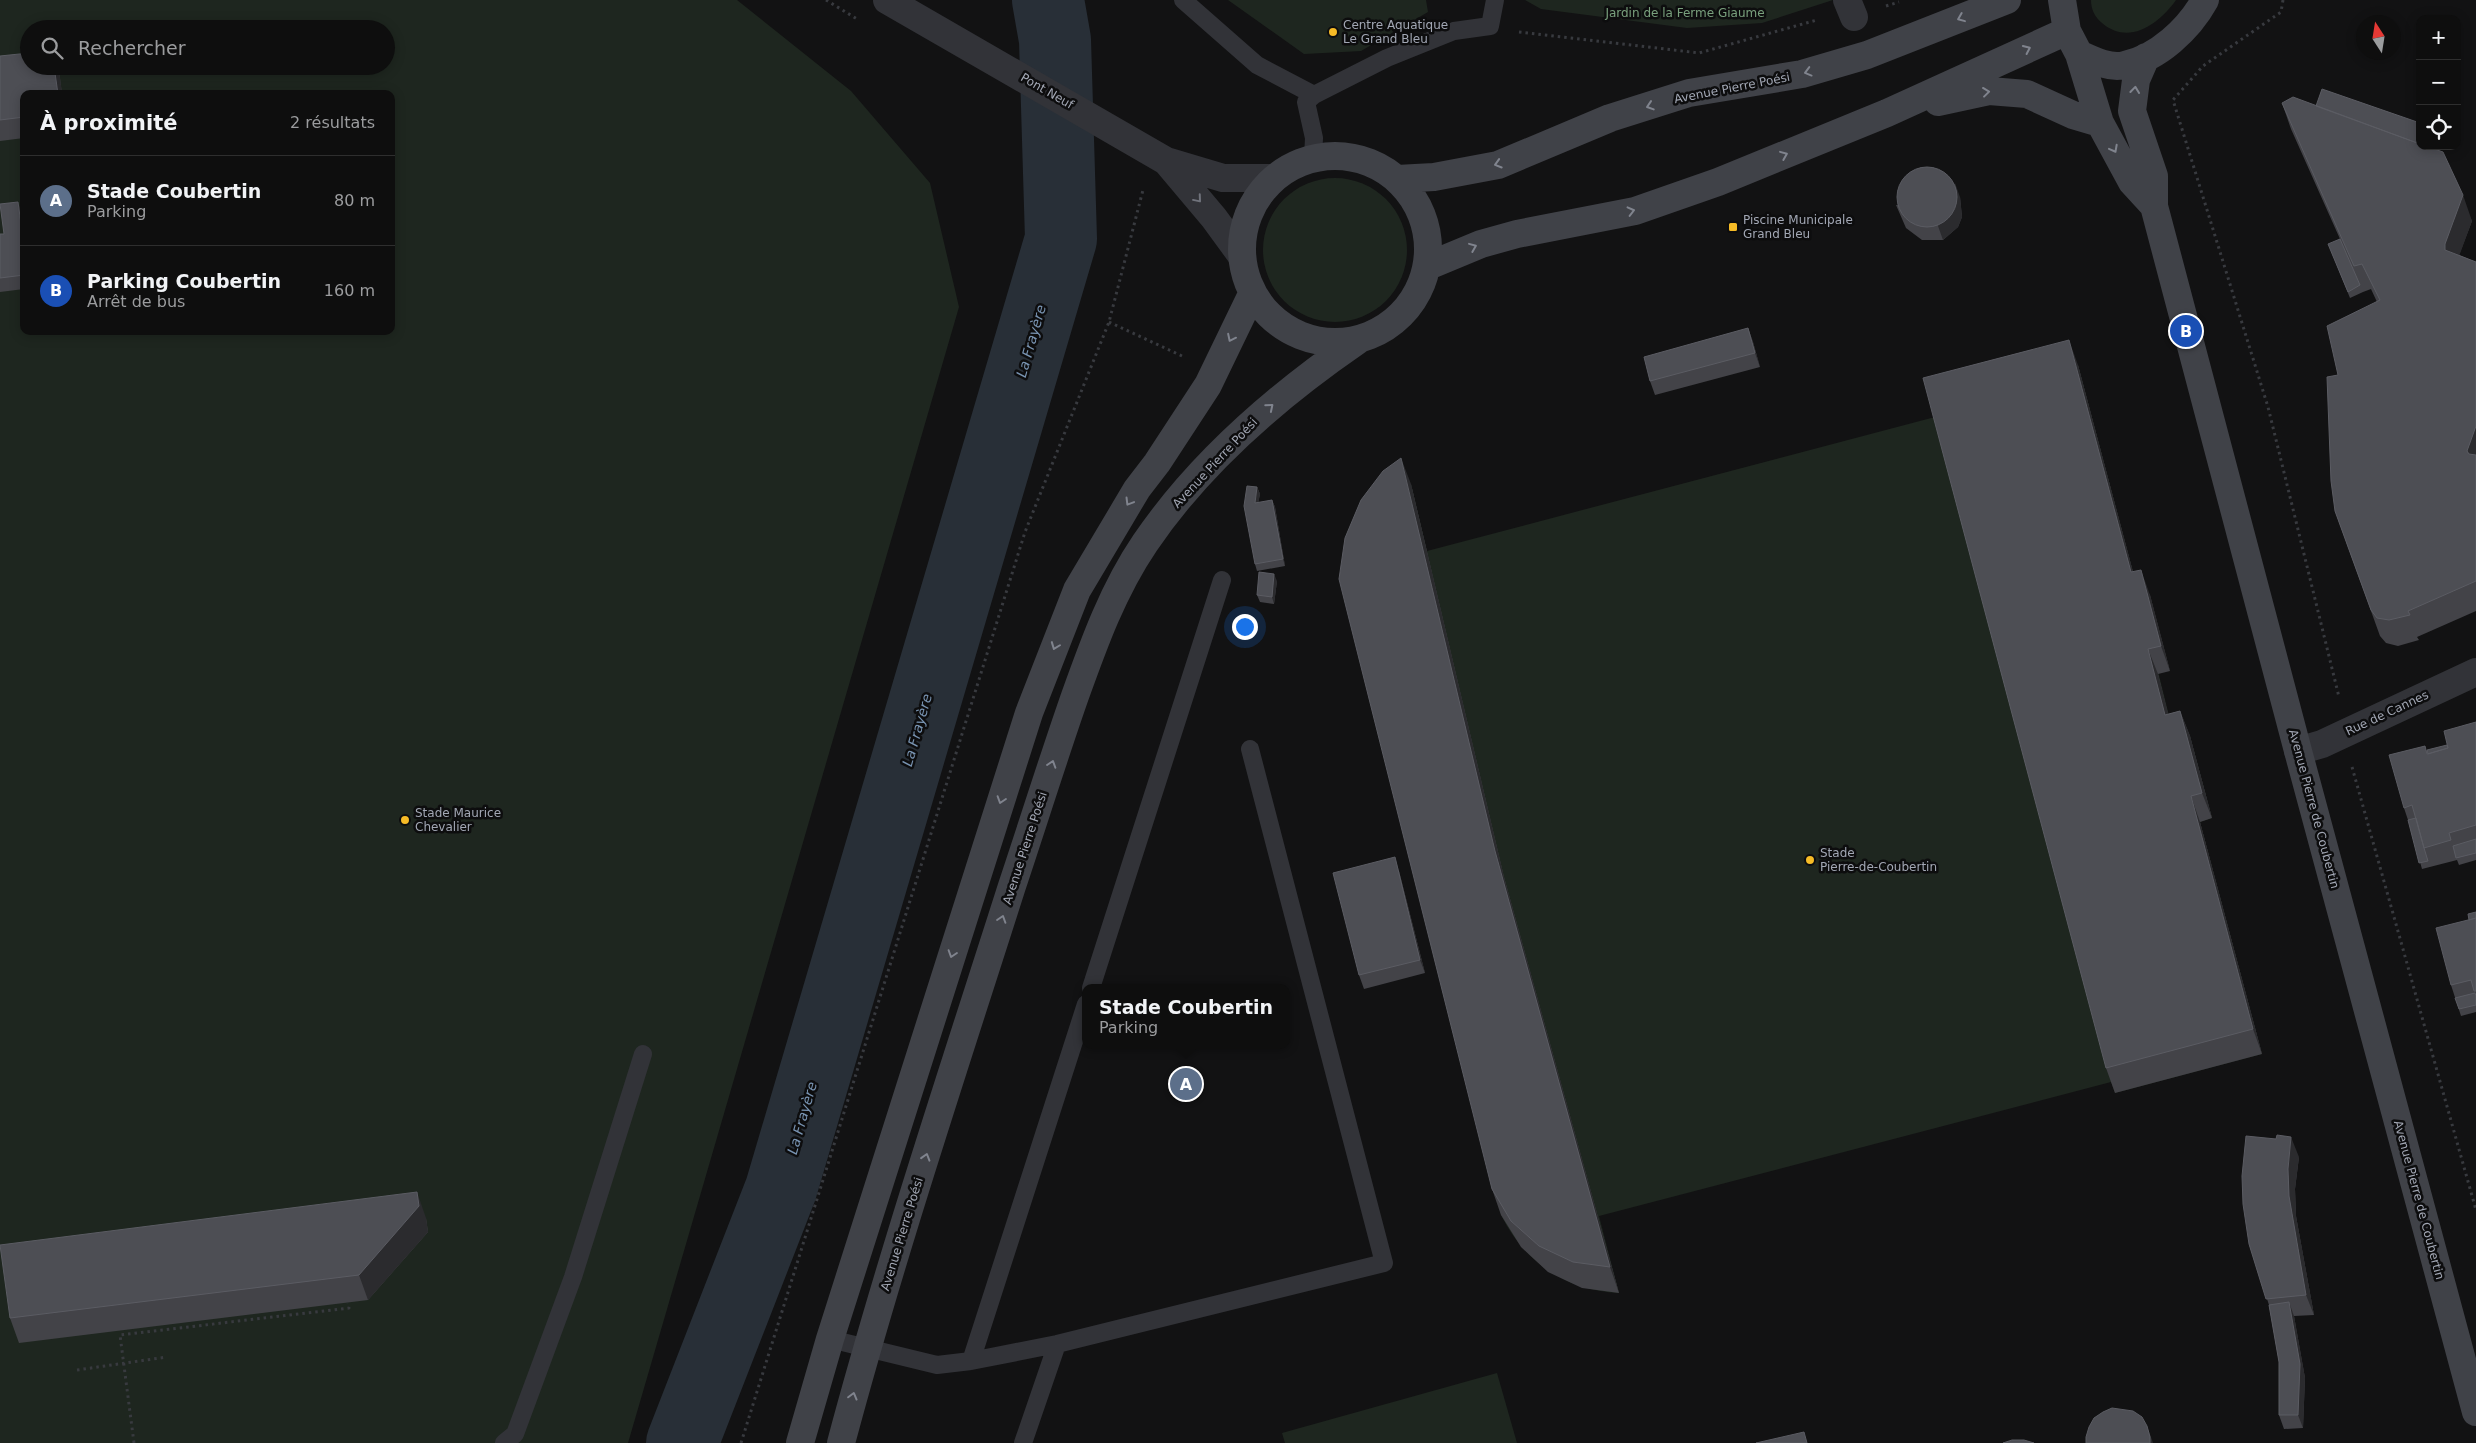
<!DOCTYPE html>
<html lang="fr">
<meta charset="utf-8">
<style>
:root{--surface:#0e0e0e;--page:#1c1c1c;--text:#f1f3f6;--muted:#9b9c9e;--line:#2e2e2e;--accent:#1a73e8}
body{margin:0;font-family:"DejaVu Sans",sans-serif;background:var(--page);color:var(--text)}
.controls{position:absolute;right:15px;top:15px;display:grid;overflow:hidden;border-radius:10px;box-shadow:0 2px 12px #0003}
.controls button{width:45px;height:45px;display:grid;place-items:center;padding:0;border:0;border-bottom:1px solid var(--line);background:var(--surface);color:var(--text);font:25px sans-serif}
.compass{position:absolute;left:2356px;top:15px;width:45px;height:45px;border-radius:50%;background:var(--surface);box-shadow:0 2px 12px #0003;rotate:348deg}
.you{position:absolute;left:1244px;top:626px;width:18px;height:18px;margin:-12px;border:4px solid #fff;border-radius:50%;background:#1a73e8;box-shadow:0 0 0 8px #1a73e833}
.badge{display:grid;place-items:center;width:32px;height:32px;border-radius:50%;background:var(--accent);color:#fff;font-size:16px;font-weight:700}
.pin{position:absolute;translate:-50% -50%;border:2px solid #fff;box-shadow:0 1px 5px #0006}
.popup{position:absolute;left:1082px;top:984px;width:208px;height:65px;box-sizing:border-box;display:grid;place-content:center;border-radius:10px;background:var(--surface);filter:drop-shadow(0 1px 4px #0005);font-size:16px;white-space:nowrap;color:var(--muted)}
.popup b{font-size:19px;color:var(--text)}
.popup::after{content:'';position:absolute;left:50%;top:100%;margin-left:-10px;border:10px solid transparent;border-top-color:var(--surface)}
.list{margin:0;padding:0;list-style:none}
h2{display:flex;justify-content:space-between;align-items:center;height:65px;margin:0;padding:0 20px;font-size:21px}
h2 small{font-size:16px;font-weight:400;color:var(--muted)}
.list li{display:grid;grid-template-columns:32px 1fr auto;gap:15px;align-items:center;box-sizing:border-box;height:90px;padding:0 20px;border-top:1px solid var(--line)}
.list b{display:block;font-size:19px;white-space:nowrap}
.list p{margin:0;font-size:16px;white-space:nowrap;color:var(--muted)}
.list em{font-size:16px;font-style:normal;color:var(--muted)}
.icon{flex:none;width:28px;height:28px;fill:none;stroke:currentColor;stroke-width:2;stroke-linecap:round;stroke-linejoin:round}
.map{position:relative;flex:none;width:2476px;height:1443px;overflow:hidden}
.search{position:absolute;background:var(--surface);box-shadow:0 2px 12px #0003;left:20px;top:20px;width:375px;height:55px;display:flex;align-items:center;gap:12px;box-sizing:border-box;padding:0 18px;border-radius:28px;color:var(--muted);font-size:19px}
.panel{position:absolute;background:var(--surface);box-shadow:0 2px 12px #0003;left:20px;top:90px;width:375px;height:245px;border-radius:10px}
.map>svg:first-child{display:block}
</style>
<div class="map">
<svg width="2476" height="1443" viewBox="0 0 2476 1443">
<rect width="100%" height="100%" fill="#121213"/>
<path fill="#1e261f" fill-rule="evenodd" d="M 0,0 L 737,0 L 851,91 L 930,183 L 959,307 L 628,1443 L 0,1443 ZM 29,29 L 386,29 L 386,66 L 29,66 ZM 24,94 L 391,94 L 391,331 L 24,331 Z
M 1228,0 L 1426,0 L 1428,12 L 1361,51 L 1304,54 Z
M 1525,0 L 1833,0 L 1762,23 L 1687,28 L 1541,9 Z
M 2091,0 L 2176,0 C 2159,24 2129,46 2102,23 C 2095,17 2091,10 2091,0 Z
M1263 250a72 72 0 1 1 144 0a72 72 0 1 1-144 0Z
M 2078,365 L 2140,598 L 2175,740 L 2190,736 L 2212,818 L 2200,822 L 2262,1054 L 2115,1093 L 2111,1082 L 1599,1216 L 1619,1293 C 1565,1290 1525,1263 1501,1215 L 1420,898 L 1392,496 L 1411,484 L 1427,551 L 1935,417 L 1932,404 Z
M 1497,1373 L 1517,1443 L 1285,1443 L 1282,1433 Z"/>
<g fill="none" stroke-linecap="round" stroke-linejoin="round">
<path stroke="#282f37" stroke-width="72" d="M 682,1443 L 781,1189 L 1061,239 L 1055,40 L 1048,0"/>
<path stroke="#383a3f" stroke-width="3" stroke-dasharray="2.5 4" stroke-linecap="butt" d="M 826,0 L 857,19
M 2283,0 L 2281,12 L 2203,66 L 2173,100 L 2268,407 L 2339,697
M 1886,6 L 1899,2
M 1519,32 L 1699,53 L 1817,20
M 1109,322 L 1182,356
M 2352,767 L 2476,1210
M 77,1370 L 167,1357
M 134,1443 L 120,1335 L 349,1308 L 348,1303
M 741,1443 L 1025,532 L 1109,322 L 1143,190"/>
<path stroke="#323338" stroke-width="18" d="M 1183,0 L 1257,65 L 1314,95
M 1313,158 L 1314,138 L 1306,102 L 1314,95 L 1387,58 L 1454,31 L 1490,26 L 1495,0
M 1091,988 L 1222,580
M 830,1339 L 937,1365 L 971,1361 L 1057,1344 L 1384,1263 L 1250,749
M 971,1361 L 1086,1004
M 504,1443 L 515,1434 L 573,1277 L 643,1054
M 1023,1443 L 1057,1344"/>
<path stroke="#323338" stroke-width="28" d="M 887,0 L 1166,161 L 1223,178 L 1274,178
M 1847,0 L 1854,17
M 1166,161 L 1214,218 L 1241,255
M 2298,751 L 2322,744 L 2476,672"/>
<path stroke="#404248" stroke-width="28" d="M 2062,0 L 2067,31 L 2079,54 L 2100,123 L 2132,182 L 2154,206
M 2079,54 C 2092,60 2110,69 2125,65 C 2158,58 2189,29 2205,0
M 2146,57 L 2136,80 L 2132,111 L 2154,176 L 2154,206 L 2298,751 L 2476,1412
M 1938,102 L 1989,91 L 2027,94 L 2073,115 L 2100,123
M1242 249a93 93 0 1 1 186 0a93 93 0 1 1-186 0Z
M 1397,179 L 1434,177 L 1498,165 L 1610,118 L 1689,93 L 1802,74 L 1867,55 L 2007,0
M 1428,266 L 1481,244 L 1517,234 L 1635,211 L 1718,182 L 1887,113 L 2067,31
M 800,1443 L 830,1339 L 1029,713 L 1077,590 L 1137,489 L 1157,463 L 1208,385 L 1252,294
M 841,1443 C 891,1256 953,1071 1012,886 C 1033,823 1053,759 1075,696 C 1094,643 1113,590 1145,543 C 1200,462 1277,396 1357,341"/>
</g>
<path fill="#434348" d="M 0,56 L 59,70 L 62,94 L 24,94 L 24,138 L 0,141 Z
M 2282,103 L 2420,146 L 2435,146 L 2434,149 L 2472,221 L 2459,255 L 2476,262 L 2476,611 L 2417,637 L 2419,640 L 2398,646 L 2386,643 L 2380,636 L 2335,511 L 2338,375 L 2377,302 L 2371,289 L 2363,292 L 2350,298 L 2331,251 L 2340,239 L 2291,129 Z
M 1960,197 L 1962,217 L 1958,227 L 1943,240 L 1922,240 L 1906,228 L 1896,205 Z
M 23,215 L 24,222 L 24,289 L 0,292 L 0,234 L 4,234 Z
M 1748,328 L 1753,342 L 1760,367 L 1655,395 L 1650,381 Z
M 2078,365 L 2133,572 L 2150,595 L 2170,671 L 2158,674 L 2168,714 L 2180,711 L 2190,736 L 2212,818 L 2200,822 L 2262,1054 L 2115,1093 L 2106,1068 Z
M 1411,484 L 1504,877 L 1619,1293 L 1582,1288 L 1548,1272 L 1521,1247 L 1501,1215 L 1492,1189 Z
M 1257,487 L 1260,494 L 1258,503 L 1272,500 L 1275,507 L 1285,566 L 1257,571 L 1255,564 Z
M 1277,581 L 1274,604 L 1260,602 L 1257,595 Z
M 2476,722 L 2476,860 L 2459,865 L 2457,860 L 2422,869 L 2408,820 L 2404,808 L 2428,754 L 2447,745 Z
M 1399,871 L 1425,973 L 1364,989 L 1359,975 Z
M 2476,912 L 2476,1012 L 2461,1016 L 2451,985 L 2469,920 Z
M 2299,1157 L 2295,1189 L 2296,1216 L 2314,1315 L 2294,1316 L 2305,1378 L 2303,1428 L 2284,1429 L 2279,1415 L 2279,1362 L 2269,1305 L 2249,1244 Z
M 426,1218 L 428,1232 L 368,1300 L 19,1343 L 10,1318 Z"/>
<path fill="#2b2b2e" d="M 54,66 L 58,66 L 59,70 L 62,94 L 58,94 Z
M 2424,146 L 2435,146 L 2426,168 Z
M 1955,183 L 1960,197 L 1962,217 L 1958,227 L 1943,240 L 1938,226 Z
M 2463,195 L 2472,221 L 2454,270 L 2445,250 L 2445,244 Z
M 18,202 L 23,215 L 24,222 L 24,246 Z
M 1748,328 L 1753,342 L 1760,367 L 1755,353 Z
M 2069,340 L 2078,365 L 2140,598 L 2131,572 Z
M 2476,426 L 2476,475 L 2467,451 Z
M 1401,458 L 1411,484 L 1504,877 L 1619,1293 L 1610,1267 L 1495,851 Z
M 1257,487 L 1260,494 L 1257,510 L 1255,503 Z
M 1272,500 L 1275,507 L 1285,566 L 1283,559 Z
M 2141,570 L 2150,595 L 2170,671 L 2161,646 Z
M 1274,574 L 1277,581 L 1274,604 L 1272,597 Z
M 2148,649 L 2158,674 L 2175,740 L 2165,715 Z
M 2180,711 L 2190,736 L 2212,818 L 2202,793 Z
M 2191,796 L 2200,822 L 2262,1054 L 2253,1029 Z
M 1395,857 L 1399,871 L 1425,973 L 1420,960 Z
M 2291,1137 L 2299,1157 L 2295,1189 L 2296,1216 L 2314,1315 L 2306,1295 L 2289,1196 L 2288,1169 Z
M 417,1192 L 426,1218 L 428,1232 L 368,1300 L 359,1275 Z
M 2289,1302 L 2294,1316 L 2305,1378 L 2303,1428 L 2298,1415 Z
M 2147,1426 L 2152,1440 L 2153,1443 L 2150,1443 Z"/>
<path fill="#4d4e54" stroke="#5b5c63" d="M 29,53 L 29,66 L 54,66 L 58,94 L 24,94 L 24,117 L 0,120 L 0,56 Z
M 2322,89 L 2420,123 L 2420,144 L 2316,106 Z
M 2293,97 L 2420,144 L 2420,146 L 2426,146 L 2443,152 L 2463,195 L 2445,244 L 2445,250 L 2476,262 L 2476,426 L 2467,451 L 2469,454 L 2476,455 L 2476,581 L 2408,611 L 2410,615 L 2389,620 L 2377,618 L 2371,610 L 2335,511 L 2331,481 L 2327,377 L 2338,375 L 2327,326 L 2380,300 L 2362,264 L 2354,266 L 2282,103 Z
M1897 197a30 30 0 1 1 60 0a30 30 0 1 1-60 0Z
M 18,202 L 24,246 L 24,275 L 0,278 L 0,234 L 4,234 L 0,204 Z
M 2340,239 L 2360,285 L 2348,292 L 2328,244 Z
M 1748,328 L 1755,353 L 1650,381 L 1644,357 Z
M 2069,340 L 2131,572 L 2141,570 L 2161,646 L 2148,649 L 2165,715 L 2180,711 L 2202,793 L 2191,796 L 2253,1029 L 2106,1068 L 1923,378 Z
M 1401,458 L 1495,851 L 1610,1267 L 1573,1262 L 1539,1246 L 1511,1221 L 1492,1189 L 1339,579 L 1345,538 L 1361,500 L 1383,471 Z
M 1247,486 L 1257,487 L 1255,503 L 1272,500 L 1283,559 L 1255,564 L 1244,506 Z
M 1259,572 L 1274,574 L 1272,597 L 1257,595 Z
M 2476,722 L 2476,825 L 2449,833 L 2451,840 L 2424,848 L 2412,805 L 2404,808 L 2389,755 L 2425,746 L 2427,754 L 2448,748 L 2444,731 Z
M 2447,745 L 2448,748 L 2428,754 L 2427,750 Z
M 2416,818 L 2424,848 L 2428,861 L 2419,863 L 2408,820 Z
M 2476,839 L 2476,853 L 2456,858 L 2453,846 Z
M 1395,857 L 1420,960 L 1359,975 L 1333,873 Z
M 2476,912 L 2476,918 L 2469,920 L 2468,914 Z
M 2476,918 L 2476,991 L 2474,991 L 2471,980 L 2451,985 L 2436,928 Z
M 2475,993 L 2476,996 L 2476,1005 L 2459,1009 L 2455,998 Z
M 2277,1135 L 2291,1137 L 2288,1169 L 2289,1196 L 2306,1295 L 2266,1299 L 2249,1244 L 2243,1204 L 2242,1176 L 2246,1136 L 2276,1139 Z
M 417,1192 L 419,1206 L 359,1275 L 10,1318 L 0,1245 Z
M 2289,1302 L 2300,1364 L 2298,1415 L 2279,1415 L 2279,1362 L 2269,1305 Z
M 2112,1408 L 2133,1411 L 2142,1417 L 2147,1426 L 2150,1437 L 2150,1443 L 2086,1443 L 2086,1437 L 2089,1427 L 2094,1418 L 2103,1412 Z
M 1804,1432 L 1807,1443 L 1756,1443 Z
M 2012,1440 L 2024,1440 L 2034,1443 L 2003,1443 Z"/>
<defs><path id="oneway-chevron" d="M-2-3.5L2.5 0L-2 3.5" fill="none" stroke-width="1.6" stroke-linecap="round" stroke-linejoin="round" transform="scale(1.25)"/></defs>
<g stroke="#80848e">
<use href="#oneway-chevron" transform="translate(1961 18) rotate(158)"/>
<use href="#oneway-chevron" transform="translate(2027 49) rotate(-25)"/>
<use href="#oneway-chevron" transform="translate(1808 72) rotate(165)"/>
<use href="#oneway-chevron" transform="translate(2135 90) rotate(-84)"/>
<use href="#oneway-chevron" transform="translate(1986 92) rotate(-7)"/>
<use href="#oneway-chevron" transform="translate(1650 106) rotate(162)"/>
<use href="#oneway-chevron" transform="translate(2114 149) rotate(62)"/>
<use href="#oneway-chevron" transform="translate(1784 155) rotate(-22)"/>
<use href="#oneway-chevron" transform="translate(1498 164) rotate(163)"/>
<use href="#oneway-chevron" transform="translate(1631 211) rotate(-14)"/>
<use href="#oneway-chevron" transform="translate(1473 247) rotate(-22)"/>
<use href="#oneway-chevron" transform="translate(1231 338) rotate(116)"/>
<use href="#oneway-chevron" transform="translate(1270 407) rotate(-40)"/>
<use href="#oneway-chevron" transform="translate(1129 502) rotate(121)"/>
<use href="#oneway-chevron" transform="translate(1055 646) rotate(111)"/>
<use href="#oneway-chevron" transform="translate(1052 764) rotate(-72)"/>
<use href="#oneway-chevron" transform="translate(1001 800) rotate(108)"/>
<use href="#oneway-chevron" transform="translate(1002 919) rotate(-72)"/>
<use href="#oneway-chevron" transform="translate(952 954) rotate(108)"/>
<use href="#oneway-chevron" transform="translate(926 1157) rotate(-73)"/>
<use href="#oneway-chevron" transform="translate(853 1396) rotate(-75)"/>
</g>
<use stroke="#70737c" href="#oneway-chevron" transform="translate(1198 199) rotate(50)"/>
<g fill="#f6bb26" stroke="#0d0d0e" stroke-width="2">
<circle cx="1333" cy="32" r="5"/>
<rect x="1728" y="222" width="10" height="10" rx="2.5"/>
<circle cx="405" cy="820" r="5"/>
<circle cx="1810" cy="860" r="5"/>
</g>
<g text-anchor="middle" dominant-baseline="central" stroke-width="5" stroke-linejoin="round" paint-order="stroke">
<g font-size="12" fill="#79a07d" stroke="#0d0d0e">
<text x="1685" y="13">Jardin de la Ferme Giaume</text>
</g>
<g font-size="12" fill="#a2a7b4" stroke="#0d0d0e" text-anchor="start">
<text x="1343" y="25">Centre Aquatique<tspan x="1343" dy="14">Le Grand Bleu</tspan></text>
<text x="1743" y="220">Piscine Municipale<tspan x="1743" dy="14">Grand Bleu</tspan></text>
<text x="415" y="813">Stade Maurice<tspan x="415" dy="14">Chevalier</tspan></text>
<text x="1820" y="853">Stade<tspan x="1820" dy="14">Pierre-de-Coubertin</tspan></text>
</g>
<g font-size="12" fill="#a2a7b4" stroke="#0d0d0e">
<text transform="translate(1732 88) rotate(-11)">Avenue Pierre Poési</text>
<text transform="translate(1047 91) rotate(30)">Pont Neuf</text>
<text transform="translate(1215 463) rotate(-47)">Avenue Pierre Poési</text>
<text transform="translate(2387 713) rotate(-25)">Rue de Cannes</text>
<text transform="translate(2314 809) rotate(75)">Avenue Pierre de Coubertin</text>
<text transform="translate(1025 848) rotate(-72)">Avenue Pierre Poési</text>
<text transform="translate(2419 1200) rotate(75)">Avenue Pierre de Coubertin</text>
<text transform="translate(902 1234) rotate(-73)">Avenue Pierre Poési</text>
</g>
<g font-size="14" font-style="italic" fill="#7893b1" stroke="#0d0d0e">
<text transform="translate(1031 341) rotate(-74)">La Frayère</text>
<text transform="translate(917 730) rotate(-74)">La Frayère</text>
<text transform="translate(802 1118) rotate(-74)">La Frayère</text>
</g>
</g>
</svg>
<div class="controls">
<button>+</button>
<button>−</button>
<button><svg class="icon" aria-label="locate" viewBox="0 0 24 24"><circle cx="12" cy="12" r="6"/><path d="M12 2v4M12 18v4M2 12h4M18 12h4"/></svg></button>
</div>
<svg class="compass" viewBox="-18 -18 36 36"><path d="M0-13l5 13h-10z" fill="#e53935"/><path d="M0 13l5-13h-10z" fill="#9b9c9e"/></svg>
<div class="you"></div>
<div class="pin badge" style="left:1186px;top:1084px;background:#5c6f8a">A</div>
<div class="popup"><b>Stade Coubertin</b>Parking</div>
<div class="pin badge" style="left:2186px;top:331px;background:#1a4fb4">B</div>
<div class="search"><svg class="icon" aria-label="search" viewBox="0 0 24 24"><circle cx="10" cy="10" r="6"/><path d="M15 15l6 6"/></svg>Rechercher</div>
<section class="panel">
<h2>À proximité<small>2 résultats</small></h2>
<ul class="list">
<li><span class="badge" style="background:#5c6f8a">A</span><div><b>Stade Coubertin</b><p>Parking</p></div><em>80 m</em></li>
<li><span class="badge" style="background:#1a4fb4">B</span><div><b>Parking Coubertin</b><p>Arrêt de bus</p></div><em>160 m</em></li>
</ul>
</section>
</div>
